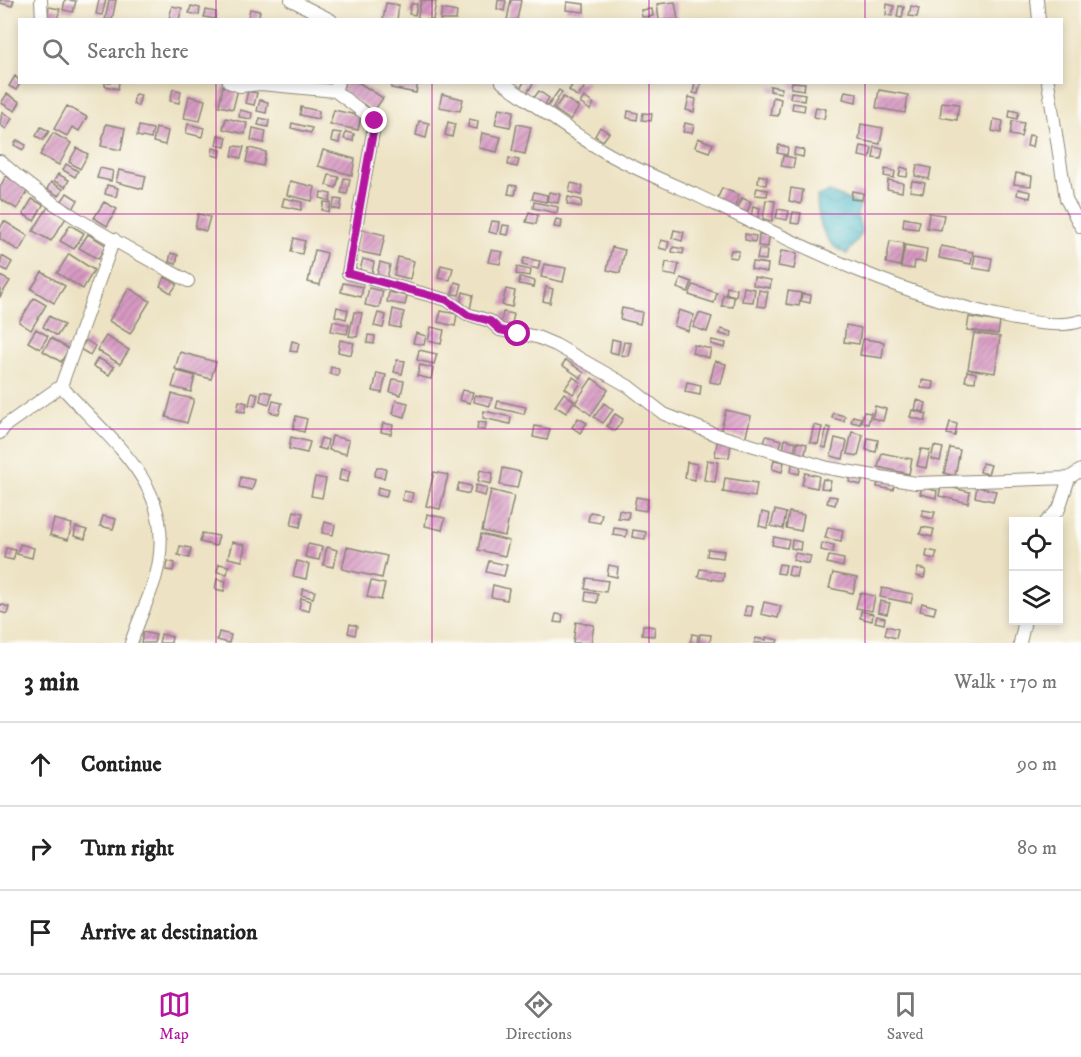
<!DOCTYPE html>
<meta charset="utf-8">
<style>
:root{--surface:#fff;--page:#f2f2f2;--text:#222;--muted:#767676;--line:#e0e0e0;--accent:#b5179e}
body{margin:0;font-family:"IM FELL DW Pica",serif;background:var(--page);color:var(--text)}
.controls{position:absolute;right:18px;bottom:18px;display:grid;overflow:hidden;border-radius:0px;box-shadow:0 3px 9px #0003}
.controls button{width:54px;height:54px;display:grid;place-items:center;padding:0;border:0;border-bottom:2px solid var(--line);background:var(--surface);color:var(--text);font:30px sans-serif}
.stop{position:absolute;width:18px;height:18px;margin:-14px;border:4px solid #b5179e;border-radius:50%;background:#fff}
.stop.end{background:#b5179e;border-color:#fff;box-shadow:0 2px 6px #0008}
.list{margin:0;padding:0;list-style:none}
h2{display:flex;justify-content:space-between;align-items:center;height:78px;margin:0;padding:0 24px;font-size:26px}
h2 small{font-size:20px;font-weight:400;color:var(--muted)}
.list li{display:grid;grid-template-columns:39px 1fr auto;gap:18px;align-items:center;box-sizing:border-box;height:84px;padding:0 24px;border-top:2px solid var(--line)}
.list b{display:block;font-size:22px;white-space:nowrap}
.list em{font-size:20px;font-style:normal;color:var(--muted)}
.icon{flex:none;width:33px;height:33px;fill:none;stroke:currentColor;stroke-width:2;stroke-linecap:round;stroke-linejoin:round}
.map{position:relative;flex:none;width:1081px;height:643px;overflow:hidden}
.search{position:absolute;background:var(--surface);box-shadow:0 3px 9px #0003;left:18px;right:18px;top:18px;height:66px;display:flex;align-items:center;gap:15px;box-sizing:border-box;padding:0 21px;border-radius:0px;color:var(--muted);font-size:22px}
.sheet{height:330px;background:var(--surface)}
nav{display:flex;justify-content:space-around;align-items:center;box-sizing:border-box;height:84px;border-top:2px solid var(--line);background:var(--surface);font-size:16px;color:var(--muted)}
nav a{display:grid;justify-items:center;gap:3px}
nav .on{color:var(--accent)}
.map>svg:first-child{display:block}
</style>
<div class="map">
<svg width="1081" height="643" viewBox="0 0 1081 643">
<defs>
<pattern id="water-waves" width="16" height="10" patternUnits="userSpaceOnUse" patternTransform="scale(1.5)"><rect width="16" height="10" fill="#4cb8c7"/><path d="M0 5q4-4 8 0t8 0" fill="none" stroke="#3f96a2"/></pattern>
<pattern id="building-hatch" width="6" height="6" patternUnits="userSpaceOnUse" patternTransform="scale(1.5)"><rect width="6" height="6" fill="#d89ac3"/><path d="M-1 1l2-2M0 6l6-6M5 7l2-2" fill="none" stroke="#af7e9f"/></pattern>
</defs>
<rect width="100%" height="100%" fill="#fdfcf7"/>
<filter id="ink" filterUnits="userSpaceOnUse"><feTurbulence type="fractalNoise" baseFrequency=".0167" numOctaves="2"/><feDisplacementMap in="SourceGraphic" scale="12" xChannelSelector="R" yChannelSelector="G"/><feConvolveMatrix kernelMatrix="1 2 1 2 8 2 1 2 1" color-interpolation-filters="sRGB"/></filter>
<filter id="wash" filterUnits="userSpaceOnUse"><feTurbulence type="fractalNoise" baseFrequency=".008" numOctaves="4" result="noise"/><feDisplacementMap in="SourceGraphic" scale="24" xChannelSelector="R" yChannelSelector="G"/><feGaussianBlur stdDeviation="1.35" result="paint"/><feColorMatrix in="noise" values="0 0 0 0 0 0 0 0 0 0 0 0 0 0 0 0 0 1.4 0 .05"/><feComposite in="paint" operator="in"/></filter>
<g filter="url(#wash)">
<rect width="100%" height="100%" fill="#ede3c4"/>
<path fill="url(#water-waves)" stroke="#3c7279" stroke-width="1.5" d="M 829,192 L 861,205 L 857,214 L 862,233 L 847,254 C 823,245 817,219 817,196 Z"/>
<g id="blocks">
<path fill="url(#building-hatch)" d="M 0,0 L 14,0 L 12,6 L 0,3 Z
M 65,0 L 76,1 L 73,12 L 63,10 Z
M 99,0 L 106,0 L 102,15 L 96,14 Z
M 109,0 L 116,0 L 112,20 L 105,20 Z
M 421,0 L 436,2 L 433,20 L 417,20 Z
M 498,0 L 506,1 L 504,11 L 497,9 Z
M 511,0 L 521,0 L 517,20 L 507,20 Z
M 567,2 L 584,4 L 584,12 L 566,10 Z
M 675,2 L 678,20 L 659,20 L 657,4 Z
M 386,3 L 399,5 L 397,20 L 383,20 Z
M 411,4 L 417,4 L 415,15 L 409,14 Z
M 887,4 L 894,6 L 892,16 L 886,15 Z
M 172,6 L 182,8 L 179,20 L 169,19 Z
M 191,6 L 200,8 L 199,15 L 189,13 Z
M 899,6 L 904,7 L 902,18 L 897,17 Z
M 911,6 L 919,8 L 917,17 L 909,16 Z
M 49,7 L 60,9 L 57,20 L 47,18 Z
M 250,9 L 260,11 L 258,20 L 248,18 Z
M 442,9 L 457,12 L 456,20 L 440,20 Z
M 652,9 L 653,16 L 642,17 L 641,10 Z
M 206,10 L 216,12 L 215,19 L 204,17 Z
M 15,76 L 21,82 L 16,90 L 9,86 Z
M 105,82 L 119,82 L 118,89 L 105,86 Z
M 346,82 L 358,82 L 383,98 L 374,111 L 341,91 Z
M 393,82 L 418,82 L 416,93 L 391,88 Z
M 524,82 L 534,82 L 527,93 L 520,89 Z
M 574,82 L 588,82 L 578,97 L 569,90 Z
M 695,82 L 701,82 L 698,94 L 693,93 Z
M 792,82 L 805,83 L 804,90 L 791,88 Z
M 223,86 L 238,89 L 233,109 L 219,106 Z
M 770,86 L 782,88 L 781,93 L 770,91 Z
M 173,89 L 181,91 L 179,103 L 170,101 Z
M 559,90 L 562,92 L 551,110 L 547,107 Z
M 879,90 L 908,95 L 905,113 L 876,108 Z
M 248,91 L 257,93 L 254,105 L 245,103 Z
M 539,91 L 549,98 L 544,106 L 533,99 Z
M 845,91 L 857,93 L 856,102 L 843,99 Z
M 791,92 L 805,94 L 804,101 L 790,98 Z
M 7,94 L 20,102 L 15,111 L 1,103 Z
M 135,94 L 141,95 L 138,106 L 133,104 Z
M 442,94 L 463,99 L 460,111 L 439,107 Z
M 189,96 L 205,100 L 200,121 L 184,118 Z
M 563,97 L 579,107 L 570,120 L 554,109 Z
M 584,97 L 594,104 L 590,110 L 580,103 Z
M 689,97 L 696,99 L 694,112 L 686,110 Z
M 773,97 L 781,99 L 778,116 L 770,115 Z
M 260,100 L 268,102 L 266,113 L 257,111 Z
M 942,102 L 959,104 L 957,120 L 940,117 Z
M 793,103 L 805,105 L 804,111 L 792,109 Z
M 67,106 L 87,117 L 79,131 L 72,127 L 67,136 L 54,129 Z
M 301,107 L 319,111 L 318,119 L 300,115 Z
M 816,107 L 826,109 L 824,119 L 814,117 Z
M 499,108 L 514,111 L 510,127 L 495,124 Z
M 240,110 L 252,113 L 251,119 L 239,117 Z
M 334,110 L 361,116 L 358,130 L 330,124 Z
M 1010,110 L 1019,112 L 1017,119 L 1009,117 Z
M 628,111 L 638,113 L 637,120 L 627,118 Z
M 2,112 L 12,118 L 6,129 L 0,125 Z
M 643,113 L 652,114 L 651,121 L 642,120 Z
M 226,118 L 247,123 L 245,134 L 223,129 Z
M 260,118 L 269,120 L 268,127 L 258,125 Z
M 469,119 L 478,121 L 477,129 L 468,127 Z
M 994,119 L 1003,121 L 1001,133 L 992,131 Z
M 419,121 L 429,123 L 426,138 L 416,135 Z
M 1012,121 L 1024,123 L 1021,137 L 1010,135 Z
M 448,122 L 455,124 L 452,137 L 445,135 Z
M 292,123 L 312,128 L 311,133 L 291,128 Z
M 685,123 L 694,125 L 692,133 L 683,132 Z
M 106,124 L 125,128 L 121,150 L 101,146 Z
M 188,124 L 204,128 L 202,137 L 186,133 Z
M 517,124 L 531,127 L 525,154 L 512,151 Z
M 861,124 L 883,128 L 880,144 L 859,140 Z
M 139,126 L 153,129 L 151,139 L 137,136 Z
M 41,127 L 49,131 L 43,140 L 36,136 Z
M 600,127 L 609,133 L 603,141 L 595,136 Z
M 156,128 L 168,131 L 165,145 L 153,142 Z
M 253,128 L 266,131 L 264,143 L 251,140 Z
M 333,132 L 341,133 L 339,143 L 331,141 Z
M 346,132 L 354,134 L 353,141 L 344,139 Z
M 53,133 L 71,143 L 59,165 L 40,155 Z
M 482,133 L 501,137 L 497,152 L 479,148 Z
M 218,135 L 227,137 L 225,147 L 216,145 Z
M 1029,135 L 1034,136 L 1032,147 L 1027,146 Z
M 698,138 L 713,144 L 709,152 L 695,147 Z
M 17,140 L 26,145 L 23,150 L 14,145 Z
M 779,145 L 788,147 L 787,155 L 777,153 Z
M 234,146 L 244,147 L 241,158 L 232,156 Z
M 861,146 L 872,148 L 870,158 L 859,156 Z
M 875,147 L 883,149 L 881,159 L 873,158 Z
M 77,148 L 88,154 L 80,169 L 69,162 Z
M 213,148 L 221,150 L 220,157 L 212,155 Z
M 249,148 L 266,152 L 263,166 L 246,162 Z
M 795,148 L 804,150 L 803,157 L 794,155 Z
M 323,150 L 355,159 L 352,175 L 318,166 Z
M 783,156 L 795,158 L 793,168 L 781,166 Z
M 509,158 L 519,160 L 517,167 L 508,165 Z
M 66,164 L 78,171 L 75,177 L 63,170 Z
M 917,165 L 931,168 L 929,179 L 915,176 Z
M 901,167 L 908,169 L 907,177 L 899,176 Z
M 100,168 L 113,171 L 111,181 L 97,178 Z
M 885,169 L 895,171 L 894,178 L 884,176 Z
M 119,170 L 146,176 L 143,189 L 116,182 Z
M 1016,173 L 1032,176 L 1031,186 L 1014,184 Z
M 58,174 L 69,180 L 65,187 L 54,181 Z
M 329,175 L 339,177 L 336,188 L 326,185 Z
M 759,175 L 767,177 L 766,185 L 758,183 Z
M 6,176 L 28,190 L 17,209 L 0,199 L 0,187 Z
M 344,178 L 350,179 L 347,194 L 341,193 Z
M 888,180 L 903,183 L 902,192 L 887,189 Z
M 290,181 L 315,187 L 312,201 L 287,195 Z
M 912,181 L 925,183 L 923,193 L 910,191 Z
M 51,182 L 63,189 L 59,196 L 47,189 Z
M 571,183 L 583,186 L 581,195 L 569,192 Z
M 107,185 L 118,188 L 116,197 L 105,194 Z
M 510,185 L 517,186 L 515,195 L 508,194 Z
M 722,188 L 739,195 L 734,209 L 716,202 Z
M 757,188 L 768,190 L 767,196 L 755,195 Z
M 791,188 L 803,190 L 801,204 L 789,201 Z
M 1018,189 L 1031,192 L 1030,198 L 1017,195 Z
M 852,191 L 863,193 L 862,200 L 851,199 Z
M 321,192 L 331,194 L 330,201 L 320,198 Z
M 534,192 L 547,195 L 546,202 L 532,199 Z
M 549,192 L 560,194 L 558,203 L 547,201 Z
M 67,193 L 78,200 L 73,209 L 61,202 Z
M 568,197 L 582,200 L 581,207 L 567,204 Z
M 284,198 L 302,202 L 301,210 L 282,206 Z
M 742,198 L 751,202 L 746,216 L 736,212 Z
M 32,199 L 43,205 L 34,221 L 23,214 Z
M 335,199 L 342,200 L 340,210 L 332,208 Z
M 766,200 L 775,201 L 772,221 L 763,219 Z
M 104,202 L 117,209 L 107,226 L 94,218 Z
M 324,202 L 331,203 L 329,212 L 322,210 Z
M 534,202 L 558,207 L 557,213 L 533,208 Z
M 753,206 L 760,208 L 758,219 L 751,218 Z
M 48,207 L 66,218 L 51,241 L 33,231 Z
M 778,209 L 789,211 L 787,220 L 776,218 Z
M 529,212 L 538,215 L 536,224 L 526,222 Z
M 793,212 L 801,213 L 799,224 L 791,223 Z
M 929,213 L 944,215 L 941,230 L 927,228 Z
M 198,214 L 210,217 L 206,231 L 195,228 Z
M 904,218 L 920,221 L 918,229 L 903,227 Z
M 556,219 L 562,220 L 561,228 L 554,227 Z
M 4,221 L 28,236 L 19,251 L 0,239 L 0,229 Z
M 492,221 L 499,222 L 497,234 L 489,232 Z
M 70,225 L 84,233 L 74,249 L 60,241 Z
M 503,225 L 510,226 L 508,235 L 501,234 Z
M 361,229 L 385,235 L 380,256 L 356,251 Z
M 674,230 L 684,232 L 682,241 L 672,238 Z
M 88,234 L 106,245 L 98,259 L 79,248 Z
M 745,234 L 756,236 L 755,242 L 745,240 Z
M 759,234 L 769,236 L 768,247 L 758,246 Z
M 294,238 L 305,241 L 302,254 L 291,252 Z
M 661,240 L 669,242 L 667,250 L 659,248 Z
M 890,241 L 904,243 L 900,266 L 886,263 Z
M 905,245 L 927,249 L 925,262 L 915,261 L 914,269 L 901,267 Z
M 941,246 L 973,252 L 971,264 L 939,258 Z
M 612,247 L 625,250 L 620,273 L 607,270 Z
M 673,247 L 684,249 L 683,254 L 672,252 Z
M 759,249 L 767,250 L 766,260 L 757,259 Z
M 315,250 L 327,253 L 320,285 L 308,282 Z
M 491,250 L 503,252 L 500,264 L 488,262 Z
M 731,250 L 739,251 L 737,258 L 729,257 Z
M 781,251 L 797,253 L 794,269 L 778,266 Z
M 171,253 L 178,255 L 176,264 L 169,262 Z
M 69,254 L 94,270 L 83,289 L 57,273 Z
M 975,255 L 992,258 L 990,271 L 973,268 Z
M 2,256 L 12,262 L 7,271 L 0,267 Z
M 398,257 L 414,261 L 410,279 L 394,275 Z
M 524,258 L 540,261 L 538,269 L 522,265 Z
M 363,259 L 374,262 L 372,273 L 360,270 Z
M 380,262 L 390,265 L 386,283 L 376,280 Z
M 666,262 L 679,264 L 676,276 L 664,274 Z
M 752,262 L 768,264 L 767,272 L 751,269 Z
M 544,264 L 566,268 L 563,282 L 541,277 Z
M 441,265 L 453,268 L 450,280 L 438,278 Z
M 517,267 L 531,270 L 530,276 L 516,274 Z
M 42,272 L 65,286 L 54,303 L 31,289 Z
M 0,276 L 10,281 L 0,297 Z
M 165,277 L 177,284 L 171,293 L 160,286 Z
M 520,277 L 535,281 L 534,287 L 519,284 Z
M 754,277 L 771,280 L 770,288 L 753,285 Z
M 681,278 L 692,282 L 688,292 L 677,288 Z
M 455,282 L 462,284 L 459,295 L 452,294 Z
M 343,283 L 363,287 L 361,297 L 341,292 Z
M 693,285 L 717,293 L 714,303 L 689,295 Z
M 546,287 L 553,289 L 550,303 L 543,301 Z
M 727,287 L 737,289 L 736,296 L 726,294 Z
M 744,287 L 755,289 L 753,302 L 742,301 Z
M 129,288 L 150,301 L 130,334 L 109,321 Z
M 369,288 L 383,291 L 379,308 L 365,305 Z
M 506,289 L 515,291 L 512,307 L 502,305 Z
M 759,290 L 768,292 L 765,307 L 757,306 Z
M 788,291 L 801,293 L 799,306 L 786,304 Z
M 389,292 L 407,296 L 405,305 L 387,302 Z
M 463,292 L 473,295 L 470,309 L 460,307 Z
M 802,294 L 811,295 L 810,303 L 801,301 Z
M 723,295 L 734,297 L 733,307 L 722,306 Z
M 34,298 L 46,305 L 31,330 L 19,322 Z
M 337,307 L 348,310 L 346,319 L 335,316 Z
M 622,308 L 642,312 L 640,324 L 620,319 Z
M 393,309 L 404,312 L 400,328 L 390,326 Z
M 679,310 L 694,315 L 688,331 L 674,326 Z
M 441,311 L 457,314 L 455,326 L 438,322 Z
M 354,312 L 362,313 L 357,337 L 349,336 Z
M 503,312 L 514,314 L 511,328 L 500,326 Z
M 378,313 L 386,315 L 383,328 L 374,326 Z
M 699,313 L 712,317 L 707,332 L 693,327 Z
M 49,316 L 64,325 L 57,336 L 43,327 Z
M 969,317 L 1000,322 L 998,334 L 967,330 Z
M 333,321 L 349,325 L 347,334 L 331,331 Z
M 846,325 L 861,328 L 859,344 L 844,342 Z
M 431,327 L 444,330 L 441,344 L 428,341 Z
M 36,329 L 48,336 L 40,349 L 28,342 Z
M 721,329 L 732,332 L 731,337 L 720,334 Z
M 416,333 L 426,336 L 424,345 L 413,343 Z
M 974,333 L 1000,337 L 995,373 L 968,369 Z
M 368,335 L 375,336 L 374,344 L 367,343 Z
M 106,336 L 129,350 L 120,364 L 97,350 Z
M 51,338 L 69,349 L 61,362 L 43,351 Z
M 612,339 L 620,341 L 618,354 L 610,352 Z
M 863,339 L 884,342 L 882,358 L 860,355 Z
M 86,340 L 95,346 L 90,355 L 80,349 Z
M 340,340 L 354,343 L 351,355 L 338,352 Z
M 712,340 L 726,343 L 725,348 L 711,344 Z
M 292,341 L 299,343 L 297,352 L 290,351 Z
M 624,342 L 631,343 L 628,356 L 621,355 Z
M 694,345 L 711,349 L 709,358 L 692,353 Z
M 419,350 L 437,354 L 434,364 L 417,360 Z
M 180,352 L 216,362 L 211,379 L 175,369 Z
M 98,358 L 114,367 L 109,375 L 93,366 Z
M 397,360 L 405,361 L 402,374 L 394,372 Z
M 566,360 L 584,373 L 581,378 L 562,365 Z
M 715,361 L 726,364 L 721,384 L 710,382 Z
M 420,365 L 433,368 L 431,379 L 417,376 Z
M 331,367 L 339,369 L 338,376 L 330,374 Z
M 177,371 L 195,376 L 191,392 L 172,387 Z
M 967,371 L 976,373 L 975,382 L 965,381 Z
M 377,373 L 386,375 L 382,393 L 373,391 Z
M 573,377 L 581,383 L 573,394 L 565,388 Z
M 592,378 L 608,390 L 591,415 L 575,403 Z
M 393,379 L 404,381 L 401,395 L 390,392 Z
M 922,380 L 934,382 L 933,389 L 921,388 Z
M 687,382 L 701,385 L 700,395 L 685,392 Z
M 462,390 L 473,392 L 470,403 L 459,400 Z
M 262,391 L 272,393 L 269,404 L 260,401 Z
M 252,392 L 258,394 L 255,406 L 249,405 Z
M 564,393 L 574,401 L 566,413 L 555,406 Z
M 172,394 L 194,399 L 187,423 L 166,417 Z
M 475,395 L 492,398 L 490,406 L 474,402 Z
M 396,400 L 408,403 L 405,417 L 393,414 Z
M 917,400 L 926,403 L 924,412 L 915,410 Z
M 239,401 L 247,403 L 245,412 L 237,411 Z
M 273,401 L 282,403 L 279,414 L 270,412 Z
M 498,401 L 526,407 L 524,414 L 496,408 Z
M 604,403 L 613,410 L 603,423 L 594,417 Z
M 875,406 L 886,409 L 883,421 L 872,418 Z
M 726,410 L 751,416 L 745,439 L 720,433 Z
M 912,410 L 927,414 L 925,421 L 910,417 Z
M 484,411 L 511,417 L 510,424 L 483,418 Z
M 864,412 L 871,413 L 868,424 L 861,422 Z
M 833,413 L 845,416 L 844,421 L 832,418 Z
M 615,414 L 623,419 L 615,431 L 607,426 Z
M 296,416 L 307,419 L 304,432 L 293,429 Z
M 853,416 L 861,418 L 860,424 L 851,422 Z
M 578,418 L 587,423 L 580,433 L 572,427 Z
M 478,422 L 486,423 L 485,430 L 477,429 Z
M 950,422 L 957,424 L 955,436 L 947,434 Z
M 383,423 L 393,425 L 391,434 L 381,432 Z
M 814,425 L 822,427 L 818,444 L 810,442 Z
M 535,426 L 550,429 L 547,440 L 533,437 Z
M 827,427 L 831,428 L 826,448 L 822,447 Z
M 852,432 L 863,435 L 858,456 L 847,454 Z
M 332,436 L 349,440 L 346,454 L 329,450 Z
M 766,436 L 782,440 L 780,447 L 764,444 Z
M 291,437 L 310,442 L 307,453 L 289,449 Z
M 321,438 L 328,440 L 326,450 L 318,448 Z
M 835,438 L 847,441 L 843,459 L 831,456 Z
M 868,438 L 878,440 L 876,452 L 866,450 Z
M 785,439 L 796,442 L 794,451 L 783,449 Z
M 717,442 L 731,444 L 729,458 L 715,456 Z
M 798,442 L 807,444 L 805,454 L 796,452 Z
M 934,446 L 943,448 L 940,461 L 931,459 Z
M 950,448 L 960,450 L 955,476 L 944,473 Z
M 921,449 L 930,450 L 926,468 L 917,466 Z
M 882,453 L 912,459 L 909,474 L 878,467 Z
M 707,460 L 718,462 L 715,482 L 704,480 Z
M 774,460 L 784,462 L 782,472 L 772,469 Z
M 687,462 L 697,464 L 695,480 L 685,478 Z
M 982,463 L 991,465 L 988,474 L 980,472 Z
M 792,464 L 801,466 L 799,474 L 791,472 Z
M 377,467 L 386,469 L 384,478 L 374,476 Z
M 503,468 L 521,472 L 517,488 L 500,485 Z
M 341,469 L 350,471 L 347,482 L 339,480 Z
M 480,470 L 493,473 L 491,484 L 478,481 Z
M 434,472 L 448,475 L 440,509 L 426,506 Z
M 805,473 L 819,476 L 817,488 L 802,485 Z
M 851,475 L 863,477 L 861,485 L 849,482 Z
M 241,477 L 255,480 L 252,490 L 239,487 Z
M 315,477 L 326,479 L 322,498 L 311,496 Z
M 725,478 L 757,483 L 755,497 L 723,492 Z
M 879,478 L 895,482 L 893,490 L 877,487 Z
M 823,479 L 831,481 L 829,489 L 821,488 Z
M 459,483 L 471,486 L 469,494 L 457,491 Z
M 476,485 L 487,488 L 485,496 L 474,493 Z
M 941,485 L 970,492 L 968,503 L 939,496 Z
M 378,487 L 388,490 L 386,497 L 377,495 Z
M 922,487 L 937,491 L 936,498 L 920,494 Z
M 977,487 L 996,491 L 993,501 L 975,497 Z
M 491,490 L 514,496 L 505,536 L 482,531 Z
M 404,491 L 413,493 L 411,502 L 402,500 Z
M 829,496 L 837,497 L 835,505 L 827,503 Z
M 636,497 L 648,499 L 646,511 L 634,509 Z
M 619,510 L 629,512 L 628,519 L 618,518 Z
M 775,510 L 786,513 L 783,529 L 771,526 Z
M 923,510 L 935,512 L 933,519 L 921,516 Z
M 294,511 L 303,513 L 300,527 L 291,525 Z
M 590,512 L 602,514 L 600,523 L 588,521 Z
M 762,512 L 770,514 L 767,528 L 759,526 Z
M 789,512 L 804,515 L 801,531 L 786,528 Z
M 427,514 L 445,518 L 442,530 L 425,526 Z
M 103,516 L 116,519 L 113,529 L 100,526 Z
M 54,519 L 72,524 L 68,540 L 50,535 Z
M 325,522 L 335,525 L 333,535 L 322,533 Z
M 76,527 L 87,530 L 85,539 L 74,536 Z
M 828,527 L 843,530 L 841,541 L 825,538 Z
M 922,527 L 934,529 L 932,537 L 920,534 Z
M 614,528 L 627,530 L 626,537 L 613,535 Z
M 633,530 L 646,532 L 645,539 L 632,537 Z
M 202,533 L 219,536 L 216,546 L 200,542 Z
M 481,534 L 509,541 L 505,556 L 478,550 Z
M 774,537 L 789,540 L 787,548 L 772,545 Z
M 792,540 L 801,542 L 800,550 L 791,548 Z
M 232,542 L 245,545 L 242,561 L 228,558 Z
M 822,543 L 834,545 L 833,553 L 821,550 Z
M 20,544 L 34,548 L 32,558 L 17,554 Z
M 308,544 L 322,547 L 319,560 L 305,557 Z
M 180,546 L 191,548 L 189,558 L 178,555 Z
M 327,547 L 337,550 L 333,567 L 323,565 Z
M 347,547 L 387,556 L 382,578 L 342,569 Z
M 6,548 L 16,550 L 13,560 L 4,558 Z
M 708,549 L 724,551 L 723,558 L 707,556 Z
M 927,550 L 937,552 L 935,559 L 926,557 Z
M 795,553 L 811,556 L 809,564 L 793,560 Z
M 829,556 L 844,559 L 843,567 L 827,563 Z
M 168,561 L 175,563 L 173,571 L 166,570 Z
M 297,561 L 309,564 L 306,579 L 293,576 Z
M 489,561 L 507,565 L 504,576 L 486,572 Z
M 219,564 L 229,566 L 227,574 L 217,572 Z
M 779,564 L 786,565 L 784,574 L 777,573 Z
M 609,565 L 618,567 L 617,577 L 607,575 Z
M 790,566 L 798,568 L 796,577 L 788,575 Z
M 918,568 L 926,570 L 924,578 L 916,576 Z
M 700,569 L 724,573 L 723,581 L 698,577 Z
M 833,573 L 857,578 L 853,593 L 829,588 Z
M 587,578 L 608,581 L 606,592 L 585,589 Z
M 217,579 L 226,581 L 224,591 L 215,589 Z
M 371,581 L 385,584 L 381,600 L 367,597 Z
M 493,585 L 509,589 L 507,600 L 491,597 Z
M 882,588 L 913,594 L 911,603 L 880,597 Z
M 303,589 L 315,591 L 313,598 L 301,595 Z
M 586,592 L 598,594 L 597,603 L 585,601 Z
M 860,593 L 875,596 L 872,611 L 856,608 Z
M 301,598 L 311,601 L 309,611 L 299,609 Z
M 880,601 L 890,603 L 887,614 L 878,612 Z
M 764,602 L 781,606 L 778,618 L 761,614 Z
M 922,603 L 936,607 L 934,614 L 920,611 Z
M 0,604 L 9,607 L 7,614 L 0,612 Z
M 746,606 L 753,607 L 751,616 L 744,615 Z
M 861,611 L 873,614 L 872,621 L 860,618 Z
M 556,614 L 563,615 L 562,623 L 554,622 Z
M 877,616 L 885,618 L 884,624 L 875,622 Z
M 576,622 L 594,625 L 591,643 L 573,643 Z
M 350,624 L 357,626 L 355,635 L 348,633 Z
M 643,625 L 655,627 L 654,636 L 642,635 Z
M 887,626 L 898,629 L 896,638 L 885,635 Z
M 143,632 L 156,635 L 154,643 L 141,643 Z
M 219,632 L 231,635 L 229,643 L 217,640 Z
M 161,634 L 172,637 L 171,643 L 159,643 Z
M 692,634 L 698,635 L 697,643 L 690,643 Z
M 700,634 L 711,635 L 710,643 L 699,643 Z
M 766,637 L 778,640 L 777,643 L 754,643 L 756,638 L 766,640 Z"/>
</g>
</g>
<g filter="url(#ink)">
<use href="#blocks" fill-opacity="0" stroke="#8c8778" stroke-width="1.5"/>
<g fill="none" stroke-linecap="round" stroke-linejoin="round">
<g stroke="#8c8778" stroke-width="14">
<path id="street" d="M 41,0 L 42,20
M 291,0 L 331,20
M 1037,0 L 1039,20
M 229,82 L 240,86 L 261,84 L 335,91
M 338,82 L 335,91 L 375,121 L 348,273 L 447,300 L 467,314 L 490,321 L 500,330 L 537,337 L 556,345 L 628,386 L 664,414 L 717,435 L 828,468 L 916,483 L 1069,478
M 502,82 C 535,105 566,129 600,149 C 629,167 663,180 694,194 C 795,243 898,296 1010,318 C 1032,322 1059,328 1081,321
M 1048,82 L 1066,199 L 1081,227
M 0,161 C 54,211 123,245 188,281
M 61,386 C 114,445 181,489 155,579 C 148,601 138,621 131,643
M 0,433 L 6,425 L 61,386 L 114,239
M 1046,522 L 1059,509 L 1069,478 L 1081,470
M 1020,643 L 1025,620"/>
</g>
<use href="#street" stroke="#fff" stroke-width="12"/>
</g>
</g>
<g fill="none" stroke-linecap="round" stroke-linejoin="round" filter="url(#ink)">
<path stroke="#b5179e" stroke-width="8" d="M 375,121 L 348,273 L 447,300 L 468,315 L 490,321 L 500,330 L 518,334"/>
</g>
<path fill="none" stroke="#b5179e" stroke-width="1.5" stroke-opacity="0.55" d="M 216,0 L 216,20M 432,0 L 432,20M 649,0 L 649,20M 865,0 L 865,20M 216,82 L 216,643M 432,82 L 432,643M 649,82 L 649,643M 865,82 L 865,643M 0,214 L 1081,214M 0,429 L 1081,429"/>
</svg>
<div class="controls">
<button><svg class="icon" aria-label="locate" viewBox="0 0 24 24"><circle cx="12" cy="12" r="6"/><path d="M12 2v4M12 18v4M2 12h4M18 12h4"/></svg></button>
<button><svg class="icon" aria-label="layers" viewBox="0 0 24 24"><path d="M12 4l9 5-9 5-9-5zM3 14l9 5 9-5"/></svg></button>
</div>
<div class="stop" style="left:518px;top:334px"></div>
<div class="stop end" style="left:375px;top:121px"></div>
<div class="search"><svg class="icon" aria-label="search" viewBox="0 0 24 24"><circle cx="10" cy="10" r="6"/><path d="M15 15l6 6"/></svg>Search here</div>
</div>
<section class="sheet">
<h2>3 min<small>Walk · 170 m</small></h2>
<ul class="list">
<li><svg class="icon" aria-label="ahead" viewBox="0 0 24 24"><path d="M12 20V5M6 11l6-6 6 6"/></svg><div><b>Continue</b></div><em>90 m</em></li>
<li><svg class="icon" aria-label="right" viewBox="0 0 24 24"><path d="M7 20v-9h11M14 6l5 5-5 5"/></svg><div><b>Turn right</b></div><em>80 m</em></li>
<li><svg class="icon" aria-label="arrive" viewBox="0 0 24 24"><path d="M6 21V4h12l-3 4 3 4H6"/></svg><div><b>Arrive at destination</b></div></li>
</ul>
</section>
<nav>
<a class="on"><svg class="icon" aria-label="map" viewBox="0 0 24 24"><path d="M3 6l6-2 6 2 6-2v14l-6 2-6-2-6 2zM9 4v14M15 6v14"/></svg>Map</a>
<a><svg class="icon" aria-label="directions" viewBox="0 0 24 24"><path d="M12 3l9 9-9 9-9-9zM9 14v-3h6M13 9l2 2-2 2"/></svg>Directions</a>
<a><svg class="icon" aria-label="saved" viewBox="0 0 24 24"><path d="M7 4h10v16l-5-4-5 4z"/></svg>Saved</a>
</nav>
